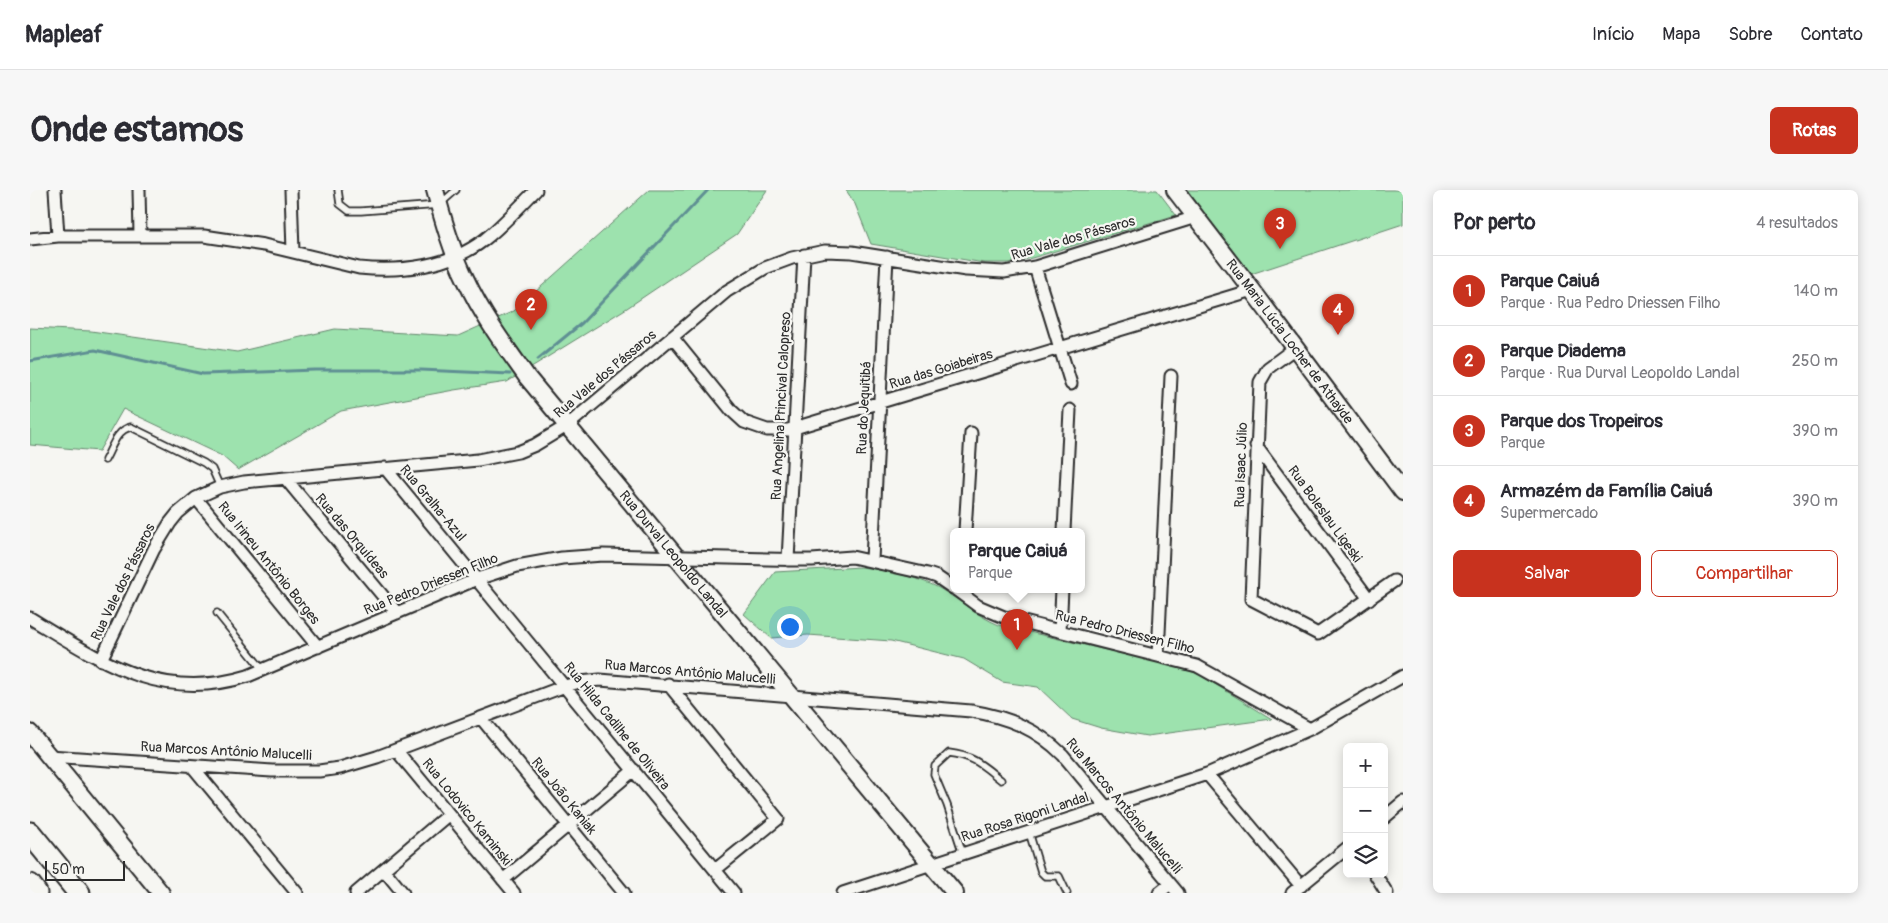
<!DOCTYPE html>
<html lang="pt">
<meta charset="utf-8">
<style>
:root{--surface:#fff;--page:#f7f7f7;--text:#2b2b33;--muted:#7c7c81;--line:#e1e1e2;--accent:#c8321e}
body{margin:0;font-family:Pangolin,sans-serif;background:var(--page);color:var(--text)}
.controls{position:absolute;right:15px;bottom:15px;display:grid;overflow:hidden;border-radius:8px;box-shadow:0 2px 12px #0003}
.controls button{width:45px;height:45px;display:grid;place-items:center;padding:0;border:0;border-bottom:1px solid var(--line);background:var(--surface);color:var(--text);font:25px sans-serif}
.scale{position:absolute;left:15px;bottom:12px;width:80px;box-sizing:border-box;padding-left:5px;border:2px solid #2b2b2b;border-top:0;font-size:14px;line-height:18px;white-space:nowrap;color:#2b2b2b;-webkit-text-stroke:4px #f6f6f2;paint-order:stroke}
.you{position:absolute;left:759px;top:436px;width:18px;height:18px;margin:-12px;border:4px solid #fff;border-radius:50%;background:#1a73e8;box-shadow:0 0 0 8px #1a73e833}
.badge{display:grid;place-items:center;width:32px;height:32px;border-radius:50%;background:var(--accent);color:#fff;font-size:16px;font-weight:700}
.pin{position:absolute;translate:-50% -41px;filter:drop-shadow(0 1px 2px #0008)}
.pin::after{content:'';position:absolute;top:26px;width:18px;height:15px;background:inherit;clip-path:polygon(0 0,100% 0,50% 100%)}
.popup{position:absolute;left:920px;top:338px;width:135px;height:65px;box-sizing:border-box;display:grid;place-content:center;border-radius:8px;background:var(--surface);filter:drop-shadow(0 1px 4px #0005);font-size:16px;white-space:nowrap;color:var(--muted)}
.popup b{font-size:19px;color:var(--text)}
.popup::after{content:'';position:absolute;left:50%;top:100%;margin-left:-10px;border:10px solid transparent;border-top-color:var(--surface)}
.list{margin:0;padding:0;list-style:none}
h2{display:flex;justify-content:space-between;align-items:center;height:65px;margin:0;padding:0 20px;font-size:21px}
h2 small{font-size:16px;font-weight:400;color:var(--muted)}
.list li{display:grid;grid-template-columns:32px 1fr auto;gap:15px;align-items:center;box-sizing:border-box;height:70px;padding:0 20px;border-top:1px solid var(--line)}
.list b{display:block;font-size:19px;white-space:nowrap}
.list p{margin:0;font-size:16px;white-space:nowrap;color:var(--muted)}
.list em{font-size:16px;font-style:normal;color:var(--muted)}
.actions{display:flex;gap:10px;padding:15px 20px}
.actions a{flex:1;padding:11px 0;border:1px solid var(--accent);border-radius:8px;text-align:center;font-size:18px;color:var(--accent)}
.actions .main{background:var(--accent);color:#fff}
.icon{flex:none;width:28px;height:28px;fill:none;stroke:currentColor;stroke-width:2;stroke-linecap:round;stroke-linejoin:round}
.map{position:relative;flex:none;width:1373px;height:703px;overflow:hidden;border-radius:8px}
header{display:flex;align-items:center;gap:30px;box-sizing:border-box;height:70px;padding:0 25px;background:var(--surface);border-bottom:1px solid var(--line)}
header strong{font-size:24px}
nav{display:flex;gap:28px;margin-inline-start:auto;font-size:18px}
.intro{display:flex;align-items:center;justify-content:space-between;box-sizing:border-box;height:120px;padding:0 30px}
h1{margin:0;font-size:35px}
.button{padding:12px 22px;border-radius:8px;background:var(--accent);color:#fff;font-size:18px;font-weight:700}
main{display:flex;gap:30px;padding:0 30px}
aside{flex:1;background:var(--surface);border-radius:8px;box-shadow:0 2px 12px #0003}
.map>svg:first-child{display:block}
</style>
<header>
<strong>Mapleaf</strong>
<nav><a>Início</a><a>Mapa</a><a>Sobre</a><a>Contato</a></nav>
</header>
<div class="intro"><h1>Onde estamos</h1><a class="button">Rotas</a></div>
<main>
<div class="map">
<svg width="1373" height="703" viewBox="0 0 1373 703">
<rect width="100%" height="100%" fill="#f6f6f2"/>
<filter id="ink" filterUnits="userSpaceOnUse"><feTurbulence type="fractalNoise" baseFrequency=".02" numOctaves="2"/><feDisplacementMap in="SourceGraphic" scale="10" xChannelSelector="R" yChannelSelector="G"/><feConvolveMatrix kernelMatrix="1 2 1 2 8 2 1 2 1" color-interpolation-filters="sRGB"/></filter>
<g filter="url(#ink)">
<path fill="#9de2ae" stroke="#64866c" d="M 619,0 L 737,0 L 707,44 L 597,118 L 477,192 L 424,200 L 311,221 L 208,280 L 192,266 L 93,219 L 69,261 L 0,255 L 0,138 L 61,141 L 207,162 L 305,139 L 428,146 L 484,121 Z
M 816,0 L 1127,0 L 1146,25 L 1002,68 L 979,73 L 954,73 L 841,54 L 825,14 Z
M 1157,0 L 1373,0 L 1373,34 L 1221,84 Z
M 831,377 C 854,380 888,387 909,398 C 930,410 947,426 969,435 L 1153,478 L 1170,485 L 1242,529 L 1117,546 L 1071,538 L 1042,529 L 1008,497 L 972,492 L 934,469 L 861,451 L 778,445 L 741,448 L 714,424 L 745,382 Z"/>
<g fill="none" stroke-linecap="round" stroke-linejoin="round">
<path stroke="#5f8f93" stroke-width="3" d="M 508,169 L 552,133 L 678,0
M 0,171 L 65,160 L 173,184 L 285,180 L 391,180 L 480,184"/>
<g stroke="#2b2b2b" stroke-width="9">
<path id="lane" d="M 308,0 L 310,14 L 319,21 L 331,21 L 409,15 L 426,0
M 75,270 C 82,258 86,240 101,237 L 174,273 L 182,279 L 190,297
M 187,423 L 233,480
M 999,642 L 1011,682 L 1015,686 L 1029,686 L 1037,703
M 933,664 L 917,615 L 904,584 L 905,576 L 919,563 C 944,566 952,575 971,590"/>
</g>
<g stroke="#2b2b2b" stroke-width="15">
<path id="street" d="M 25,0 L 28,46
M 109,0 L 110,45
M 261,0 L 263,62
M 0,49 L 28,46 L 174,46 L 234,55 L 329,78 C 371,82 419,77 454,50 C 473,35 489,17 506,0
M 1005,77 L 1041,194
M 642,147 L 702,221 L 714,232 L 737,240 L 758,240 L 1222,100
M 1265,158 L 1238,178 L 1230,192 L 1221,409 L 1288,444 L 1364,391
M 1226,256 L 1339,409
M 355,278 L 704,703
M 255,288 L 367,423
M 166,308 L 288,457
M 935,341 L 941,243
M 1034,341 L 1040,220
M 758,370 L 774,65
M 842,370 L 857,67
M 925,399 L 948,416 L 974,427 L 1167,476 L 1280,539
M 0,428 C 73,472 130,513 218,486 L 447,389 L 487,376 L 532,368 L 573,365 L 782,370 L 822,367 L 898,384 L 907,387 L 923,398
M 1030,441 L 1032,399
M 1128,465 L 1141,186
M 71,470 L 124,359 L 140,333 L 148,323 L 166,308 L 190,297 L 214,292 L 448,270 L 488,262 L 505,255 L 538,235 L 697,101 L 735,78 L 762,68 L 795,61 L 822,62 L 936,80 L 974,82 L 1005,77 L 1166,27
M 638,494 L 748,629 L 685,680
M 451,528 L 594,703
M 366,560 L 484,703
M 19,566 L 242,581 L 289,581 L 310,578 L 347,567 L 535,496 L 550,492 L 570,490 L 941,521 C 978,527 1007,539 1033,565 L 1148,703
M 162,576 L 267,703
M 1177,584 L 1271,696
M 1354,628 L 1373,612
M 354,680 L 373,703
M 1345,684 L 1357,703
M 473,690 L 604,580
M 326,703 L 419,624
M 813,703 L 1177,584 L 1280,539 L 1373,486
M 1129,703 L 1140,694
M 1262,703 L 1317,658"/>
</g>
<g stroke="#2b2b2b" stroke-width="20">
<g id="secondary">
<path id="s1" d="M 405,0 C 413,30 422,62 436,90 C 452,125 475,156 497,187 L 925,703"/>
<path id="s2" d="M 1145,0 L 1222,100 L 1373,302"/>
<path d="M 0,543 L 131,703"/>
</g>
</g>
<g stroke="#2b2b2b" stroke-width="25">
<path id="highway" d="M 0,643 L 49,703
M 0,695 L 6,703"/>
</g>
<use href="#lane" stroke="#f6f6f2" stroke-width="5.5"/>
<use href="#street" stroke="#f6f6f2" stroke-width="11"/>
<use href="#secondary" stroke="#f6f6f2" stroke-width="16"/>
<use href="#highway" stroke="#f6f6f2" stroke-width="21"/>
</g>
</g>
<g text-anchor="middle" dominant-baseline="central" stroke-width="4.5" stroke-linejoin="round" paint-order="stroke">
<g font-size="14" fill="#2b2b2b" stroke="#f6f6f2">
<text transform="translate(1043 48) rotate(-16)">Rua Vale dos Pássaros</text>
<text stroke="none"><textPath href="#s2" startOffset="190">Rua Maria Lúcia Locher de Athaýde</textPath></text>
<text transform="translate(911 179) rotate(-17)">Rua das Goiabeiras</text>
<text transform="translate(575 184) rotate(-40)">Rua Vale dos Pássaros</text>
<text transform="translate(751 216) rotate(-87)">Rua Angelina Princival Calopreso</text>
<text transform="translate(834 218) rotate(-87)">Rua do Jequitibá</text>
<text transform="translate(1211 275) rotate(-88)">Rua Isaac Júlio</text>
<text transform="translate(403 313) rotate(50)">Rua Gralha-Azul</text>
<text transform="translate(1295 324) rotate(54)">Rua Boleslau Ligeski</text>
<text transform="translate(322 346) rotate(50)">Rua das Orquídeas</text>
<text stroke="none"><textPath href="#s1" startOffset="440">Rua Durval Leopoldo Landal</textPath></text>
<text transform="translate(239 373) rotate(51)">Rua Irineu Antônio Borges</text>
<text transform="translate(93 392) rotate(-64)">Rua Vale dos Pássaros</text>
<text transform="translate(401 394) rotate(-22)">Rua Pedro Driessen Filho</text>
<text transform="translate(1095 442) rotate(14)">Rua Pedro Driessen Filho</text>
<text transform="translate(660 482) rotate(5)">Rua Marcos Antônio Malucelli</text>
<text transform="translate(587 536) rotate(51)">Rua Hilda Cadilhe de Oliveira</text>
<text transform="translate(196 561) rotate(3)">Rua Marcos Antônio Malucelli</text>
<text transform="translate(534 606) rotate(51)">Rua João Kaniak</text>
<text transform="translate(1094 616) rotate(50)">Rua Marcos Antônio Malucelli</text>
<text transform="translate(437 622) rotate(51)">Rua Lodovico Kaminski</text>
<text transform="translate(995 627) rotate(-18)">Rua Rosa Rigoni Landal</text>
</g>
</g>
</svg>
<div class="controls">
<button>+</button>
<button>−</button>
<button><svg class="icon" aria-label="layers" viewBox="0 0 24 24"><path d="M12 4l9 5-9 5-9-5zM3 14l9 5 9-5"/></svg></button>
</div>
<div class="scale">50 m</div>
<div class="you"></div>
<div class="pin badge" style="left:987px;top:460px">1</div>
<div class="popup"><b>Parque Caiuá</b>Parque</div>
<div class="pin badge" style="left:501px;top:140px">2</div>
<div class="pin badge" style="left:1250px;top:59px">3</div>
<div class="pin badge" style="left:1308px;top:145px">4</div>
</div>
<aside>
<h2>Por perto<small>4 resultados</small></h2>
<ul class="list">
<li><span class="badge">1</span><div><b>Parque Caiuá</b><p>Parque · Rua Pedro Driessen Filho</p></div><em>140 m</em></li>
<li><span class="badge">2</span><div><b>Parque Diadema</b><p>Parque · Rua Durval Leopoldo Landal</p></div><em>250 m</em></li>
<li><span class="badge">3</span><div><b>Parque dos Tropeiros</b><p>Parque</p></div><em>390 m</em></li>
<li><span class="badge">4</span><div><b>Armazém da Família Caiuá</b><p>Supermercado</p></div><em>390 m</em></li>
</ul>
<div class="actions"><a class="main">Salvar</a><a>Compartilhar</a></div>
</aside>
</main>
